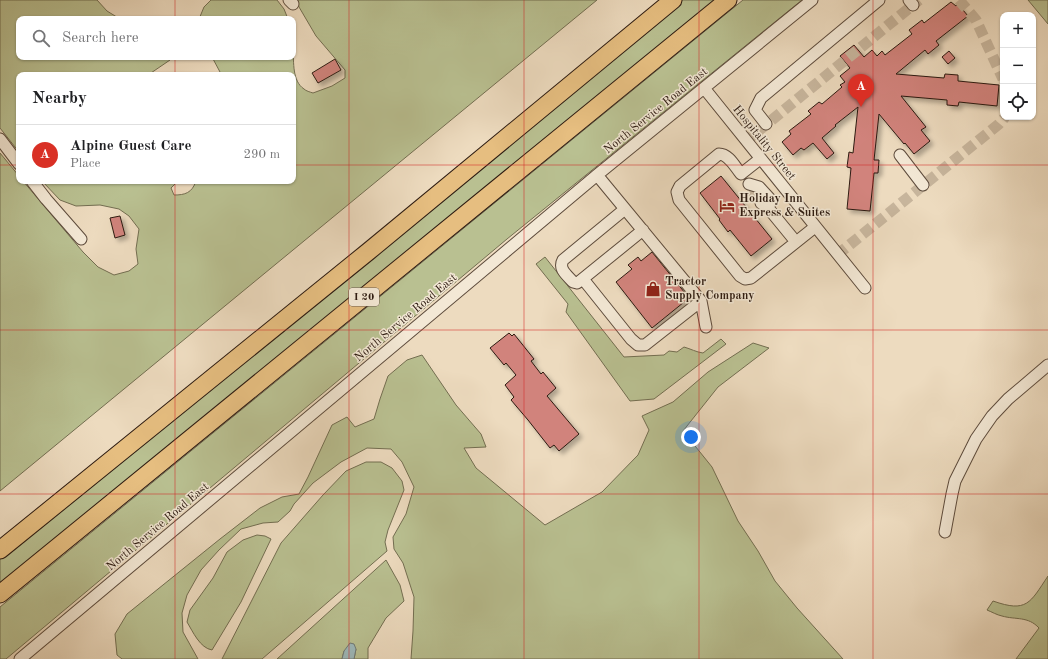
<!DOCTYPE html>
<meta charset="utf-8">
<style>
:root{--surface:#fff;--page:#f6f6f6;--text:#202124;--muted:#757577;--line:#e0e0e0;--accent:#d93025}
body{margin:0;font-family:"Old Standard TT",serif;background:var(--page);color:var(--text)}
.controls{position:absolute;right:12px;top:12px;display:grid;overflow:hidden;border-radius:8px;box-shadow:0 1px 3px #0004}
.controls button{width:36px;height:36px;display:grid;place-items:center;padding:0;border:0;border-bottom:1px solid var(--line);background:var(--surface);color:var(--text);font:20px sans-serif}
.you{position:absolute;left:691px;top:437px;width:14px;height:14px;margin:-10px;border:3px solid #fff;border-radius:50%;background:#1a73e8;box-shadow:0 0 0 6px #1a73e833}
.badge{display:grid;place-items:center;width:26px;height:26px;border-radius:50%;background:var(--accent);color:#fff;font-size:13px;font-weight:700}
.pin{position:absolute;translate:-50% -33px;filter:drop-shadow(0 1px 2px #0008)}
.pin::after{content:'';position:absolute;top:21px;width:14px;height:12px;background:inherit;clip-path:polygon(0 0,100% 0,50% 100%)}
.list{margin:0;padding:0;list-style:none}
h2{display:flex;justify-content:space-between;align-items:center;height:52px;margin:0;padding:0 16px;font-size:17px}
h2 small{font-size:13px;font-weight:400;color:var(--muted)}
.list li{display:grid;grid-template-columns:26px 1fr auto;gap:12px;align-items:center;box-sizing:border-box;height:60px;padding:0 16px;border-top:1px solid var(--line)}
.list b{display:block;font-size:15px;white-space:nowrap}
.list p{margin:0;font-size:13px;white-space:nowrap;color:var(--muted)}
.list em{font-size:13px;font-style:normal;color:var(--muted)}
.icon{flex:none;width:22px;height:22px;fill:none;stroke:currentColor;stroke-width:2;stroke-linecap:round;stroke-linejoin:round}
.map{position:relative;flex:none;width:1048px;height:659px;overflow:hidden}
.search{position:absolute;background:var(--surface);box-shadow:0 1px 3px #0004;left:16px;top:16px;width:280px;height:44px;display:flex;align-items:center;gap:10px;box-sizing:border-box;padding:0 14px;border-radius:8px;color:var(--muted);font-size:15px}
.panel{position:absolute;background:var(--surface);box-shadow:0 1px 3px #0004;left:16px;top:72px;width:280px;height:112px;border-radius:8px}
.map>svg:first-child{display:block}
</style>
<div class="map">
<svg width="1048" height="659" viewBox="0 0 1048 659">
<defs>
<filter id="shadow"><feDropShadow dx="3.5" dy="3.5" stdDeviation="2" flood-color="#0004"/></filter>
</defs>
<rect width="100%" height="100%" fill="#eddbbf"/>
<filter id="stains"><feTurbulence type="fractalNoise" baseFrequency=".005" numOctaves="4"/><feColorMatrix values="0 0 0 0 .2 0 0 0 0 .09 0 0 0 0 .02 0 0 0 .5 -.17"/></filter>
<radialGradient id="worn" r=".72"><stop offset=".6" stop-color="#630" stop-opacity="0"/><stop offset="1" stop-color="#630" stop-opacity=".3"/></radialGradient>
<path fill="#b9c091" stroke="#736e51" d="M 0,0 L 97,0 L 107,11 L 120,19 L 19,19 L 19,57 L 172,57 L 170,60 L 148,75 L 19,75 L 19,152 L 0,128 Z
M 211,0 L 277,0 L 284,9 L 288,19 L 199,19 L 204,7 Z
M 297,0 L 597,0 L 0,491 L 0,153 L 19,176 L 19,181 L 23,181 L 83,252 L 98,267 L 114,275 L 129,271 L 138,264 L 136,249 L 139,229 L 129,216 L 119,209 L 100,205 L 76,206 L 60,200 L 42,181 L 178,181 L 171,188 L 174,195 C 185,195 192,193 196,181 L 293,181 L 293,75 L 220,75 L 220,72 L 212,57 L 293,57 L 293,50 C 294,62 292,81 304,89 C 306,91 310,92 313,93 L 332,86 L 345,78 L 345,70 L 316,36 L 299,7 Z
M 682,0 L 717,0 L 0,585 L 0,557 Z
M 743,0 L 802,0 L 507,239 L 6,659 L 0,659 L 0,607 Z
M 1028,0 L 1048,0 L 1048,24 Z
M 545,257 L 624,357 L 664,355 L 669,351 L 677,352 L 684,347 C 691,349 696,352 703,353 L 721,339 L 726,344 L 654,399 L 630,401 L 566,312 L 568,304 L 536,264 Z
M 753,343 L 769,348 L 718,387 L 683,431 L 712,467 L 738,521 L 758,551 L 775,581 L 797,608 L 843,659 L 411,659 L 413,631 L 414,597 L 403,563 L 394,549 L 393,537 L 406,514 L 414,487 L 402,462 L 391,449 L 367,448 L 341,462 L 313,483 L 294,504 L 290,511 L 278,522 L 263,523 L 241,529 L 219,550 L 201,570 L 187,595 L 182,613 L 183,632 L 198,659 L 122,659 L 117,655 L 115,634 L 127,614 L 220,539 L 260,508 L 282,497 L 299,494 L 308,477 L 332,425 L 347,417 L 355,427 L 374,419 L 380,399 L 388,376 L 407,360 L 422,355 L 456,405 L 481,434 L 486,447 L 464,448 L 476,468 L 545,525 L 602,492 L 638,455 L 649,430 L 642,416 L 673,402 L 708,372 Z
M 366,462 L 381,462 L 392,468 L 402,481 L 404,490 L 388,530 L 385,542 L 387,551 L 262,659 L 222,659 L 281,543 L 323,495 L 346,471 Z
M 257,535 L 265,536 L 271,539 L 241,602 L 212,650 C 200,648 193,632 187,622 L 190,610 L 213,578 L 227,552 L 243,540 Z
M 386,560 L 400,585 L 404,601 L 386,618 L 368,648 L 368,659 L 354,659 L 356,649 L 344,651 L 342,659 L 277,659 Z
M 1048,576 L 1048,659 L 1016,659 L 1039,628 C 1028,616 1016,620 1002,616 C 997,615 992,612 987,610 L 993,601 C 1027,613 1030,603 1048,576 Z"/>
<path fill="#9db9bb" stroke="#707a77" d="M 350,643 L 354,644 L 356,649 L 354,659 L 342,659 L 344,651 Z"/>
<path fill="#d1837b" stroke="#2d1b11" filter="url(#shadow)" d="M 951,2 L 956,6 L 958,4 L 968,16 L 936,41 L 939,45 L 928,54 L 925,50 L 896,74 L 944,78 L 945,74 L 958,75 L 958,81 L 999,85 L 997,106 L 959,102 L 958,106 L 947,105 L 947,100 L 901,96 L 926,127 L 921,130 L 930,141 L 914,154 L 905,143 L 904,144 L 879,114 L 874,160 L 879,160 L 878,173 L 874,173 L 870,211 L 847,209 L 851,168 L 847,167 L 849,152 L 853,153 L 858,107 L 835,125 L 836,126 L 822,138 L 834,153 L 827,159 L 813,143 L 804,150 L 801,148 L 793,155 L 782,142 L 791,134 L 789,131 L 811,114 L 808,111 L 819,102 L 822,104 L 842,87 L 840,85 L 845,82 L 840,76 L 850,68 L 840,56 L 854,45 L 864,57 L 872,50 L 877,56 L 882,51 L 885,55 L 912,34 L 909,30 L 922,20 L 924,23 Z
M 949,51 L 955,58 L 948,64 L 942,57 Z
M 335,59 L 341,70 L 318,83 L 312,73 Z
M 721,176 L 772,239 L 751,256 L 730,230 L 728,232 L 719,220 L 720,219 L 700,193 Z
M 120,216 L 125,235 L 115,238 L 110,218 Z
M 652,252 L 689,298 L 652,328 L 616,282 L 632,269 L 628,265 L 638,257 L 641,261 Z
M 509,333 L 512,336 L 514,334 L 534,359 L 531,361 L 541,374 L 543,372 L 556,388 L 547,396 L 579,434 L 559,451 L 554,445 L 550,448 L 528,420 L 511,400 L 514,397 L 505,385 L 516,375 L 506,363 L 504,365 L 490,348 Z"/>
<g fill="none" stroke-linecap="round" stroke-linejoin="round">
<path stroke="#c7b59c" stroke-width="11" stroke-dasharray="11 5.5" stroke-linecap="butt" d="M 959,0 L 976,20 L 1003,79
M 746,141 L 919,0
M 751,190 L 761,203
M 837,255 L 999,124 L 1005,117"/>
<g stroke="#5d4b3c" stroke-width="13">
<path id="minor" d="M 289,0 L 293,4
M 909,0 L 913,5
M 704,88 L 865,288
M 766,124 L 755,110 L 761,98 L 879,0
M 0,139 L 19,164
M 900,155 L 923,185
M 760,159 L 741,174 C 735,167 729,154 719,154 L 680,186 L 677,192 L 679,200 L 740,276 L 745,279 L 751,278 L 815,227
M 597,175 L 701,301 L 706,327
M 32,181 L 46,199 L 81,239
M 749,184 L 759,187 L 770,199 L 769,209
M 761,203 L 769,209 L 796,242
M 625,209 L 563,260 C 558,269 567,275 573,282 L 577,283 L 580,281 L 643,230
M 583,279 L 631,339 L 638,345 L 645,345 L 701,301
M 945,532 L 952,494 L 955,481 L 976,439 L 985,426 L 992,416 L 1008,399 L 1048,365
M 20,659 L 597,175 L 812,0"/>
</g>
<g stroke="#2d1b11" stroke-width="19">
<path id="highway" d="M 0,550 L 369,251 L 673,0
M 0,594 L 728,0"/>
</g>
<use href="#minor" stroke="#f3e8d5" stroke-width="11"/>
<use href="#highway" stroke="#e6be80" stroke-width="17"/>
</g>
<path fill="none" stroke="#d62828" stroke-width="1" stroke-opacity="0.55" d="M 175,0 L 175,19M 349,0 L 349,659M 524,0 L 524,659M 699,0 L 699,659M 873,0 L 873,659M 175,57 L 175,75M 0,165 L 19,165M 293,165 L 1048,165M 175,181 L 175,659M 0,330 L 1048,330M 0,494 L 1048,494"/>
<defs>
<g id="hotel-bare" transform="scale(1.2)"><path d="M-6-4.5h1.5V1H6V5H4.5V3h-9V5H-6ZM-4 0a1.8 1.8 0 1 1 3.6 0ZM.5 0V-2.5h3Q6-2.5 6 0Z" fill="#8f2418" stroke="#f3e8d5" stroke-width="2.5" paint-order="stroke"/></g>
<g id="shop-bare" transform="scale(1.2)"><path d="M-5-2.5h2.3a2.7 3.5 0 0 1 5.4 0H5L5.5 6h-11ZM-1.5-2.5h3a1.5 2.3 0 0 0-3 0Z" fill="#8f2418" stroke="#f3e8d5" stroke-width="2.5" paint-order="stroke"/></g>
</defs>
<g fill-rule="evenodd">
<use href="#hotel-bare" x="727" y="206"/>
<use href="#shop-bare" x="653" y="289"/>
</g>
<g text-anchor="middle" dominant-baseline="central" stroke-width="3" stroke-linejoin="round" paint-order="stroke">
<rect fill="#f3e8d5" stroke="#68584c" stroke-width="1" x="349" y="288" width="30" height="18" rx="3"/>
<g font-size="11" font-weight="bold" fill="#2d1b11">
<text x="364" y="297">I 20</text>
</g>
<g font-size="12" fill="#2d1b11" stroke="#f3e8d5">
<text transform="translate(656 111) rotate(-39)">North Service Road East</text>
<text transform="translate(764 143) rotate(51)">Hospitality Street</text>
<text transform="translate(406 318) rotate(-40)">North Service Road East</text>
<text transform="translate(158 527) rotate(-40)">North Service Road East</text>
</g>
<g font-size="12" font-weight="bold" fill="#2d1b11" stroke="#f3e8d5" text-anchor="start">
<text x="739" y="199">Holiday Inn<tspan x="739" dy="14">Express &amp; Suites</tspan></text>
<text x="665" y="282">Tractor<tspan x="665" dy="14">Supply Company</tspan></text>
</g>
</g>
<rect width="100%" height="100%" filter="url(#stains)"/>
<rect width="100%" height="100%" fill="url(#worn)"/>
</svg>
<div class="controls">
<button>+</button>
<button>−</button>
<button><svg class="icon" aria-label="locate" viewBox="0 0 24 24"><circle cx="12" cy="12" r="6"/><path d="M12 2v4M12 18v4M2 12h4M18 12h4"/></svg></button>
</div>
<div class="you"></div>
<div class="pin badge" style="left:861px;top:107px">A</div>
<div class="search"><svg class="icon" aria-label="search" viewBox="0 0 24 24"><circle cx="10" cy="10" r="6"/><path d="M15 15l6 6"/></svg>Search here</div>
<section class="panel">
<h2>Nearby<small></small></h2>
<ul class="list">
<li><span class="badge">A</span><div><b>Alpine Guest Care</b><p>Place</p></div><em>290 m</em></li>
</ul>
</section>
</div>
